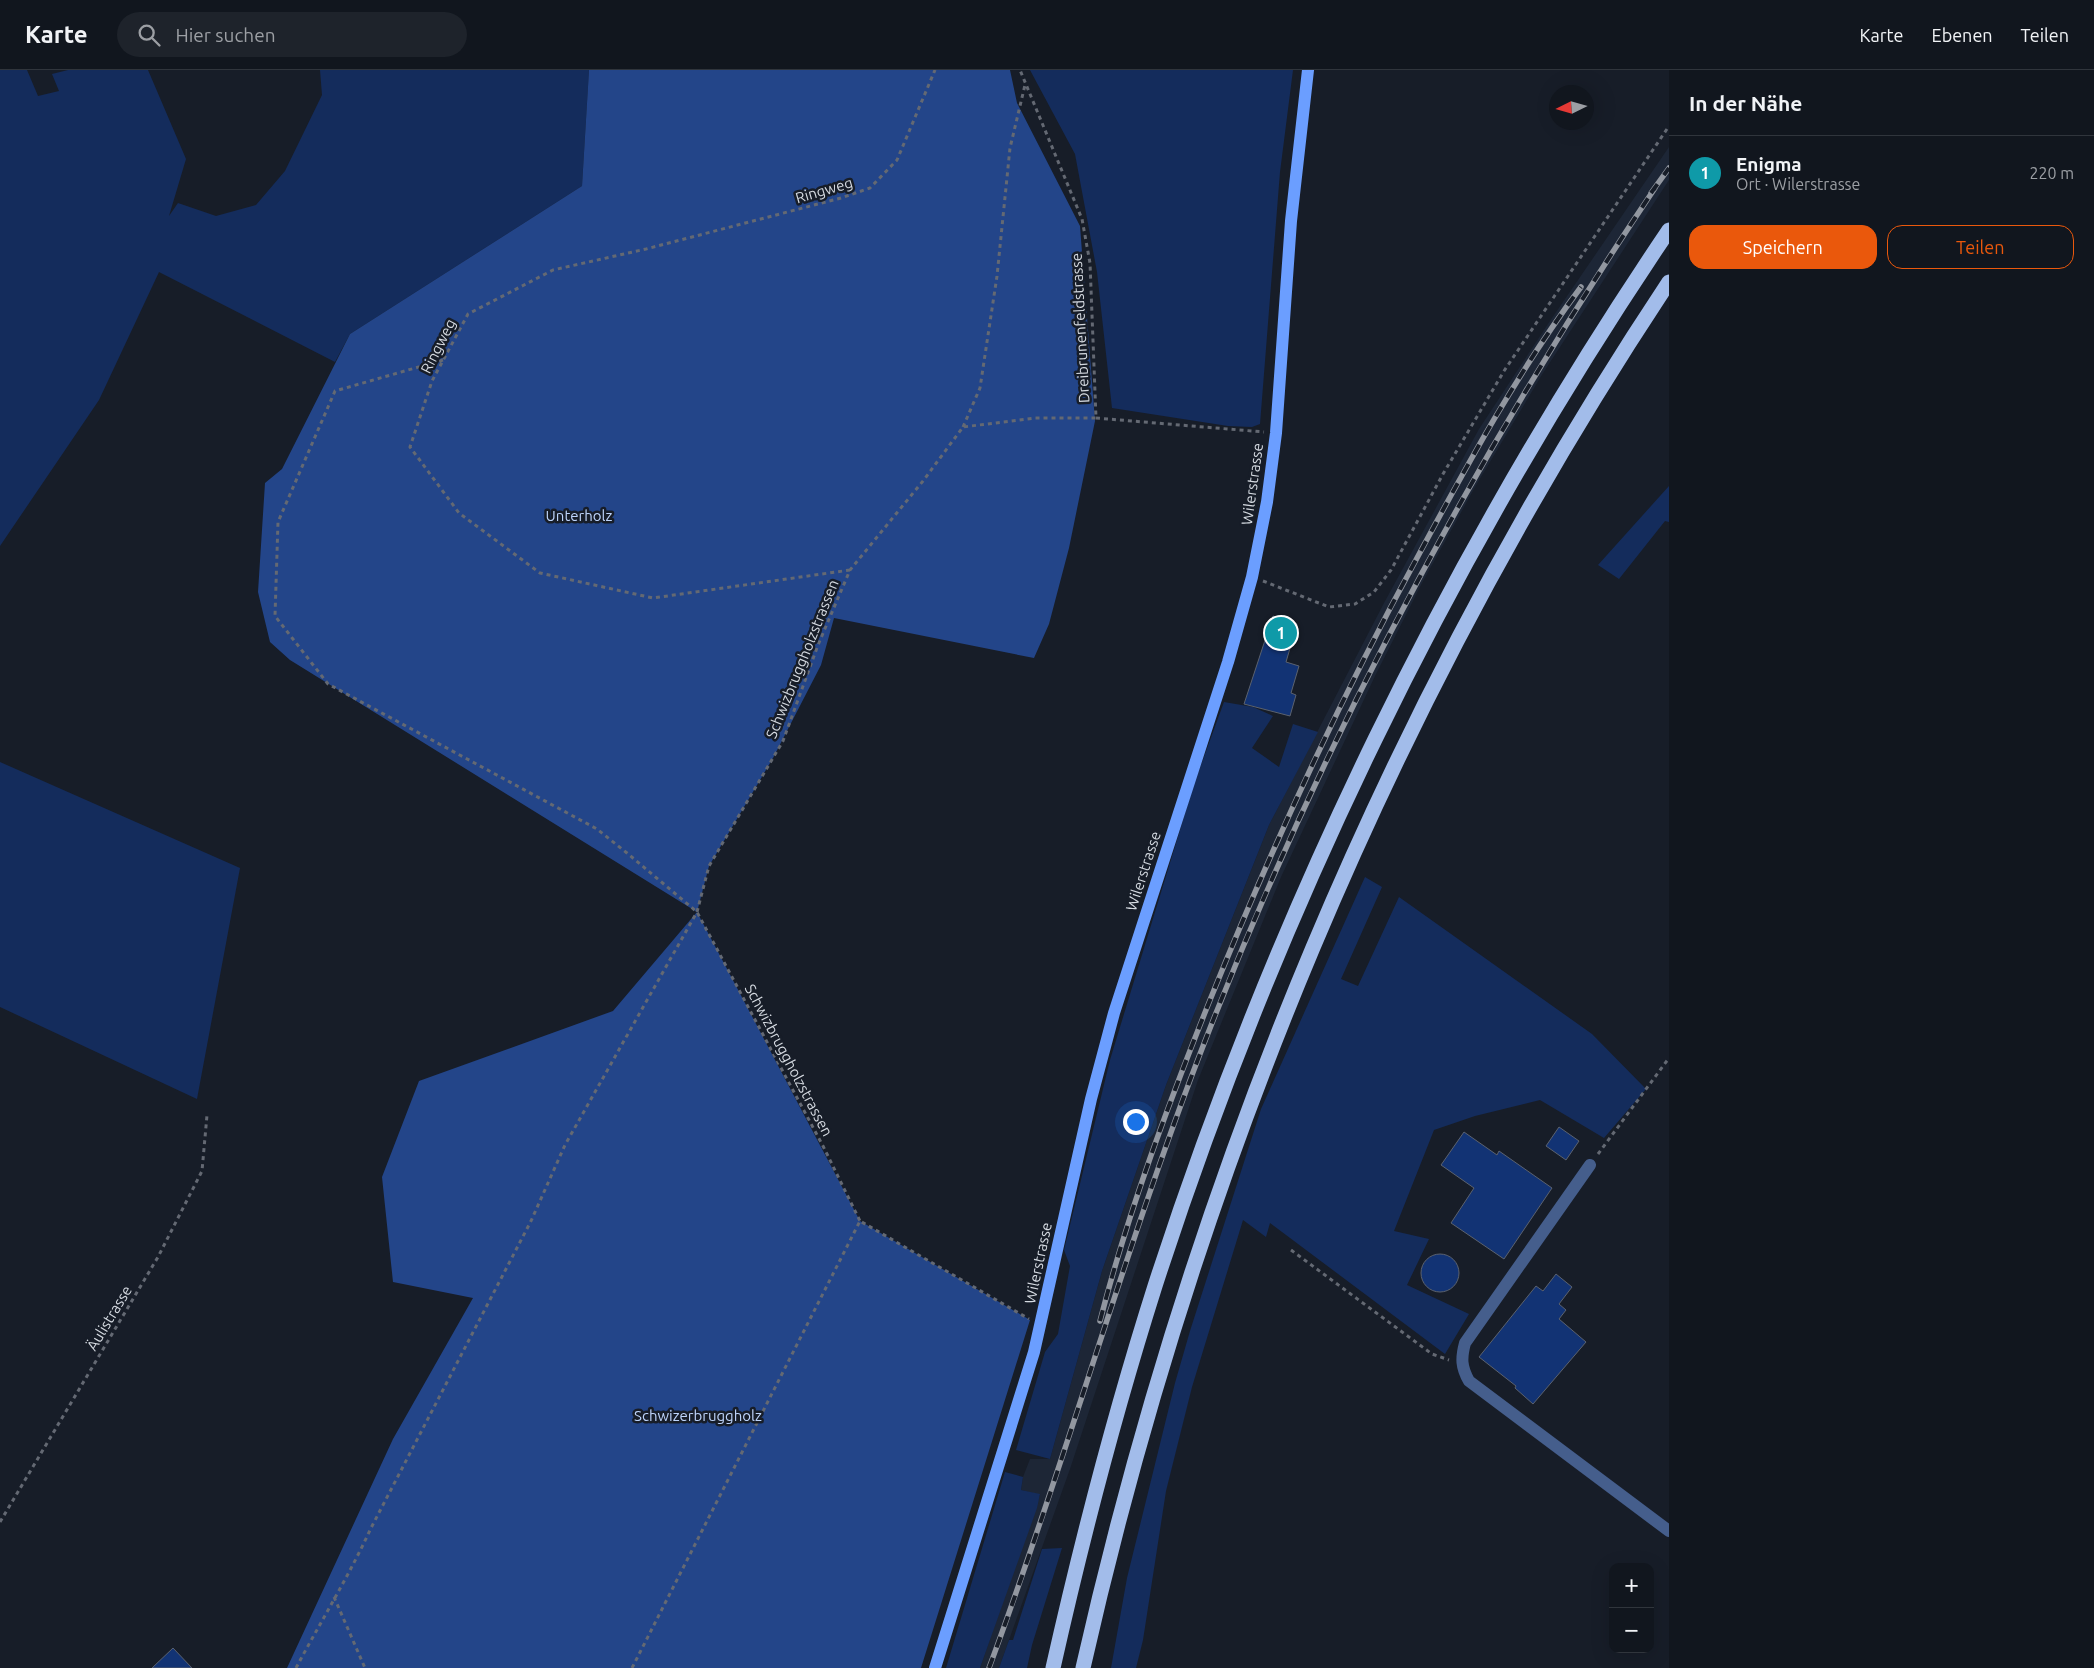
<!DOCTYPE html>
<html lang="de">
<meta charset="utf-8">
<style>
:root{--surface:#11161e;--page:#1e232b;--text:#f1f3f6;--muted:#9c9fa4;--line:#30353c;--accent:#ea580c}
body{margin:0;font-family:Ubuntu,sans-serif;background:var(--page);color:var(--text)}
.controls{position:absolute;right:15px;bottom:15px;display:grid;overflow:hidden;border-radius:10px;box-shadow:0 5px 20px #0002}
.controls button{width:45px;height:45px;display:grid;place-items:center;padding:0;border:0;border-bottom:1px solid var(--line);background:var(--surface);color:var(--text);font:25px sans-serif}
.compass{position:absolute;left:1549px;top:15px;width:45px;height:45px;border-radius:50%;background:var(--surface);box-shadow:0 5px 20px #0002;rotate:265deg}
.you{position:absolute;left:1135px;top:1051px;width:18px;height:18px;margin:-12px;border:4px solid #fff;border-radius:50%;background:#1a73e8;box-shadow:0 0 0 8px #1a73e833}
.badge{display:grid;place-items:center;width:32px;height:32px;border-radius:50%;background:var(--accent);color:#fff;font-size:16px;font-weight:700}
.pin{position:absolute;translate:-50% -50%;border:2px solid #fff;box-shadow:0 1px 5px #0006}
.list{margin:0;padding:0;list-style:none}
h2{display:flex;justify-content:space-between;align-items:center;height:65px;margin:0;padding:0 20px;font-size:21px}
h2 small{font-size:16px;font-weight:400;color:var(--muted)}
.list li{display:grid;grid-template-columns:32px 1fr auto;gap:15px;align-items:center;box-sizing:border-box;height:75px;padding:0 20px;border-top:1px solid var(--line)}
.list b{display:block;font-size:19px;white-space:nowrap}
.list p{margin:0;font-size:16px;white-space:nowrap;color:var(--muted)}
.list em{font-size:16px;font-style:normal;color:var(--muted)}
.actions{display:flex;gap:10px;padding:15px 20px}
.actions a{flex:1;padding:11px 0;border:1px solid var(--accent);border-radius:15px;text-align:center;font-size:18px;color:var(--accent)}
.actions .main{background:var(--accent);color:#fff}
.icon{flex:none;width:28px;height:28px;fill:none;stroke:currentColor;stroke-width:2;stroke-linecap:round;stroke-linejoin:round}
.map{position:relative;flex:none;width:1669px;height:1598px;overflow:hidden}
header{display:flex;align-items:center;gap:30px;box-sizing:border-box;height:70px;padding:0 25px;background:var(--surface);border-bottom:1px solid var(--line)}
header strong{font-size:24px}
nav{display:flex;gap:28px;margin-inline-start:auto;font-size:18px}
.search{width:350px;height:45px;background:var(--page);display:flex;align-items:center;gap:12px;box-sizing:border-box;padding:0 18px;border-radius:28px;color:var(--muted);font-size:19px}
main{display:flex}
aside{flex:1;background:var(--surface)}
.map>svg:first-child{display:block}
</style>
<header>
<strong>Karte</strong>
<div class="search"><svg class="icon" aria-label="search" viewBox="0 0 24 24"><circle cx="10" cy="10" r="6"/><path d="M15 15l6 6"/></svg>Hier suchen</div>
<nav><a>Karte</a><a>Ebenen</a><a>Teilen</a></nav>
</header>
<main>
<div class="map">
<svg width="1669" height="1598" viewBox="0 0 1669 1598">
<rect width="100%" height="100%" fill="#171d28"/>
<path fill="#1d2636" d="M 1669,77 L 1669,110 L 1543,303 L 1475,417 L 1422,513 L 1375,606 L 1281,807 L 1198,1010 L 1070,1399 L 999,1598 L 980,1598 L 1040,1425 L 1021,1420 L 1023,1407 L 1030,1389 L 1050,1389 L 1102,1201 L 1166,1015 L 1269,755 L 1384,533 L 1479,359 L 1550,251 Z"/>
<path fill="#142c5c" d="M 0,0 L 27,0 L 38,26 L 59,21 L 52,4 L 68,0 L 148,0 L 186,89 L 169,146 L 178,133 L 216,146 L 256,135 L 285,101 L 322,25 L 320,0 L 589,0 L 582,116 L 350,264 L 335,292 L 159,202 L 99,330 L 0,476 Z
M 1030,0 L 1293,0 L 1280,102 L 1260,354 L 1252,357 L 1228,356 L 1112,338 L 1097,202 L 1075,84 Z
M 1669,416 L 1669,452 L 1665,451 L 1619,509 L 1598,495 Z
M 1224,632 L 1253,637 L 1273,646 L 1252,678 L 1279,697 L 1293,654 L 1318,662 L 1269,755 L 1166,1015 L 1102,1201 L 1050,1389 L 1016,1380 L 1045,1282 L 1058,1264 L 1070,1196 L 1064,1180 L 1110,990 L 1194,714 Z
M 0,692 L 240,798 L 197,1029 L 0,937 Z
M 1365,807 L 1382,817 L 1341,909 L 1358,916 L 1399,827 L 1592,964 L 1646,1019 L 1604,1068 L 1540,1030 L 1475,1046 L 1434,1060 L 1394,1161 L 1429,1169 L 1407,1215 L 1469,1244 L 1445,1284 L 1270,1153 L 1266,1167 L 1243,1150 L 1192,1317 L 1166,1421 L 1143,1570 L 1136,1598 L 1111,1598 L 1127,1508 L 1175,1313 L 1190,1261 L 1261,1039 Z
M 1005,1402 L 1023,1407 L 1021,1420 L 1040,1424 L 1037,1438 L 980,1598 L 946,1598 Z
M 1062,1478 L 1032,1575 L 1027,1598 L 999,1598 L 1009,1570 L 1013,1570 L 1042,1479 Z"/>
<path fill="#234589" d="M 589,0 L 1010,0 L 1017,33 L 1080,156 L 1095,351 L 1069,478 L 1049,554 L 1034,588 L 834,548 L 821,595 L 773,688 L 709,796 L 697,842 L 860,1151 L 1030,1250 L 921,1598 L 287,1598 L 393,1369 L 473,1228 L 393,1212 L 382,1107 L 419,1011 L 613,941 L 697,842 L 290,590 L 270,572 L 258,522 L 265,413 L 282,399 L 350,264 L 582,116 Z"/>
<path fill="#123374" stroke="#5b626f" d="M 1273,546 L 1297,554 L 1286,592 L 1299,596 L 1291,623 L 1296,625 L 1290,646 L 1244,634 Z
M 1559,1057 L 1579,1071 L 1566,1090 L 1546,1076 Z
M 1464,1062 L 1497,1085 L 1499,1081 L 1552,1118 L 1504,1189 L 1451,1153 L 1474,1118 L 1441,1095 Z
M1421 1203a19 19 0 1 1 38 0a19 19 0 1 1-38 0Z
M 1556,1204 L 1572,1217 L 1559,1234 L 1566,1240 L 1559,1249 L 1586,1272 L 1533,1334 L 1515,1318 L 1516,1316 L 1479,1287 L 1536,1216 L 1543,1221 Z
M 173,1578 L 192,1598 L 152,1598 Z"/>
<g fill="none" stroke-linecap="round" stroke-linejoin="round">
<path stroke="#646973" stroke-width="3" stroke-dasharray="4 4" stroke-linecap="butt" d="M 443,290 L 335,321 L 278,452 L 275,546 L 328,614 L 597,759 L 627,783 L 697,842 L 823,1076 L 860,1151
M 1096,348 L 1264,362
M 963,357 L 980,318 L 997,206 L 1010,78 L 1025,15
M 850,500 L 653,528 L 540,503 L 459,443 L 410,377 L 432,311 L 468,244 L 553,200 L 646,179 L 841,128 L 870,118 L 897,90 L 935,0
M 1263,511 L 1329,537 L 1355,534 L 1374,522 L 1391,500 L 1443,404 L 1504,301 L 1669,56
M 1598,1084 L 1669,988
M 1291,1180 L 1432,1284 L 1449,1290
M 0,1452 L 158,1187 L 202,1101 L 207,1045
M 334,1527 L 365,1598
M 296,1598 C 321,1551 349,1506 371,1458 L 531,1151 L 565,1075 L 697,842 L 709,796 L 783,671 L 818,575 L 850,500 L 923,411 L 963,357 L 1035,348 L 1096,348 L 1090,193 L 1082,149 L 1020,0
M 632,1598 L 860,1151 L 1029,1249"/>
<path stroke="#455e8c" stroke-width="12" d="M 1590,1095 L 1465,1273 C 1461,1288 1461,1297 1469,1311 L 1669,1461"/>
<path stroke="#6b9eff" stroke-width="12" d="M 935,1598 L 1034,1282 L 1091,1029 L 1114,943 L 1228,592 L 1252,507 L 1267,432 L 1276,363 L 1291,151 L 1308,0"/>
<path stroke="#a2bcea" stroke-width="15" d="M 1053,1598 C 1082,1469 1115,1342 1155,1216 C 1276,842 1449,485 1669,160
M 1083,1598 C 1194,1106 1389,633 1669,212"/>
<g stroke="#9297a0" stroke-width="5.5">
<path id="rail" d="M 1651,123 L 1669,98
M 1100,1251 C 1128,1142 1168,1035 1210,930 C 1271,779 1339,631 1417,488 C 1467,395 1518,301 1581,217
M 989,1598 C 1066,1391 1125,1177 1205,971 C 1322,670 1475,386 1655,118"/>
</g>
<use href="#rail" stroke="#171d28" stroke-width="4" stroke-dasharray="11" stroke-linecap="butt"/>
</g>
<g text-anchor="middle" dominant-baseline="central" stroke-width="5" stroke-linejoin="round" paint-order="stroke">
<g font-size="15" fill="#d5dae1" stroke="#171d28">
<text transform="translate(824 120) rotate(-16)">Ringweg</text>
<text transform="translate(1080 258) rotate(-93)">Dreibrunenfeldstrasse</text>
<text transform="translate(438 276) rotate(-63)">Ringweg</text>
<text transform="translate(1252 414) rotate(-82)">Wilerstrasse</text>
<text transform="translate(802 589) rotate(-68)">Schwizbruggholzstrassen</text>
<text transform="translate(1143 801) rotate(-72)">Wilerstrasse</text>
<text transform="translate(789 990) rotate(62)">Schwizbruggholzstrassen</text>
<text transform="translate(1038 1193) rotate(-78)">Wilerstrasse</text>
<text transform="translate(109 1248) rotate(-59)">Äulistrasse</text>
</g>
<g font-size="15" fill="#bed4fb" stroke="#171d28">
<text x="579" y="445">Unterholz</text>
<text x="698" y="1345">Schwizerbruggholz</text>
</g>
</g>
</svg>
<div class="controls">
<button>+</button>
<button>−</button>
</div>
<svg class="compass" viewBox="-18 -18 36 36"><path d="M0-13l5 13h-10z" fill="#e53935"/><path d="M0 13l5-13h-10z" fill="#9c9fa4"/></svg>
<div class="you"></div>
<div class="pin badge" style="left:1281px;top:563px;background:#0f9aa8">1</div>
</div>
<aside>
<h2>In der Nähe<small></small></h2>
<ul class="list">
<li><span class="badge" style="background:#0f9aa8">1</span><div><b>Enigma</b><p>Ort · Wilerstrasse</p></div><em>220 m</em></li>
</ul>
<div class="actions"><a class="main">Speichern</a><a>Teilen</a></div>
</aside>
</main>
